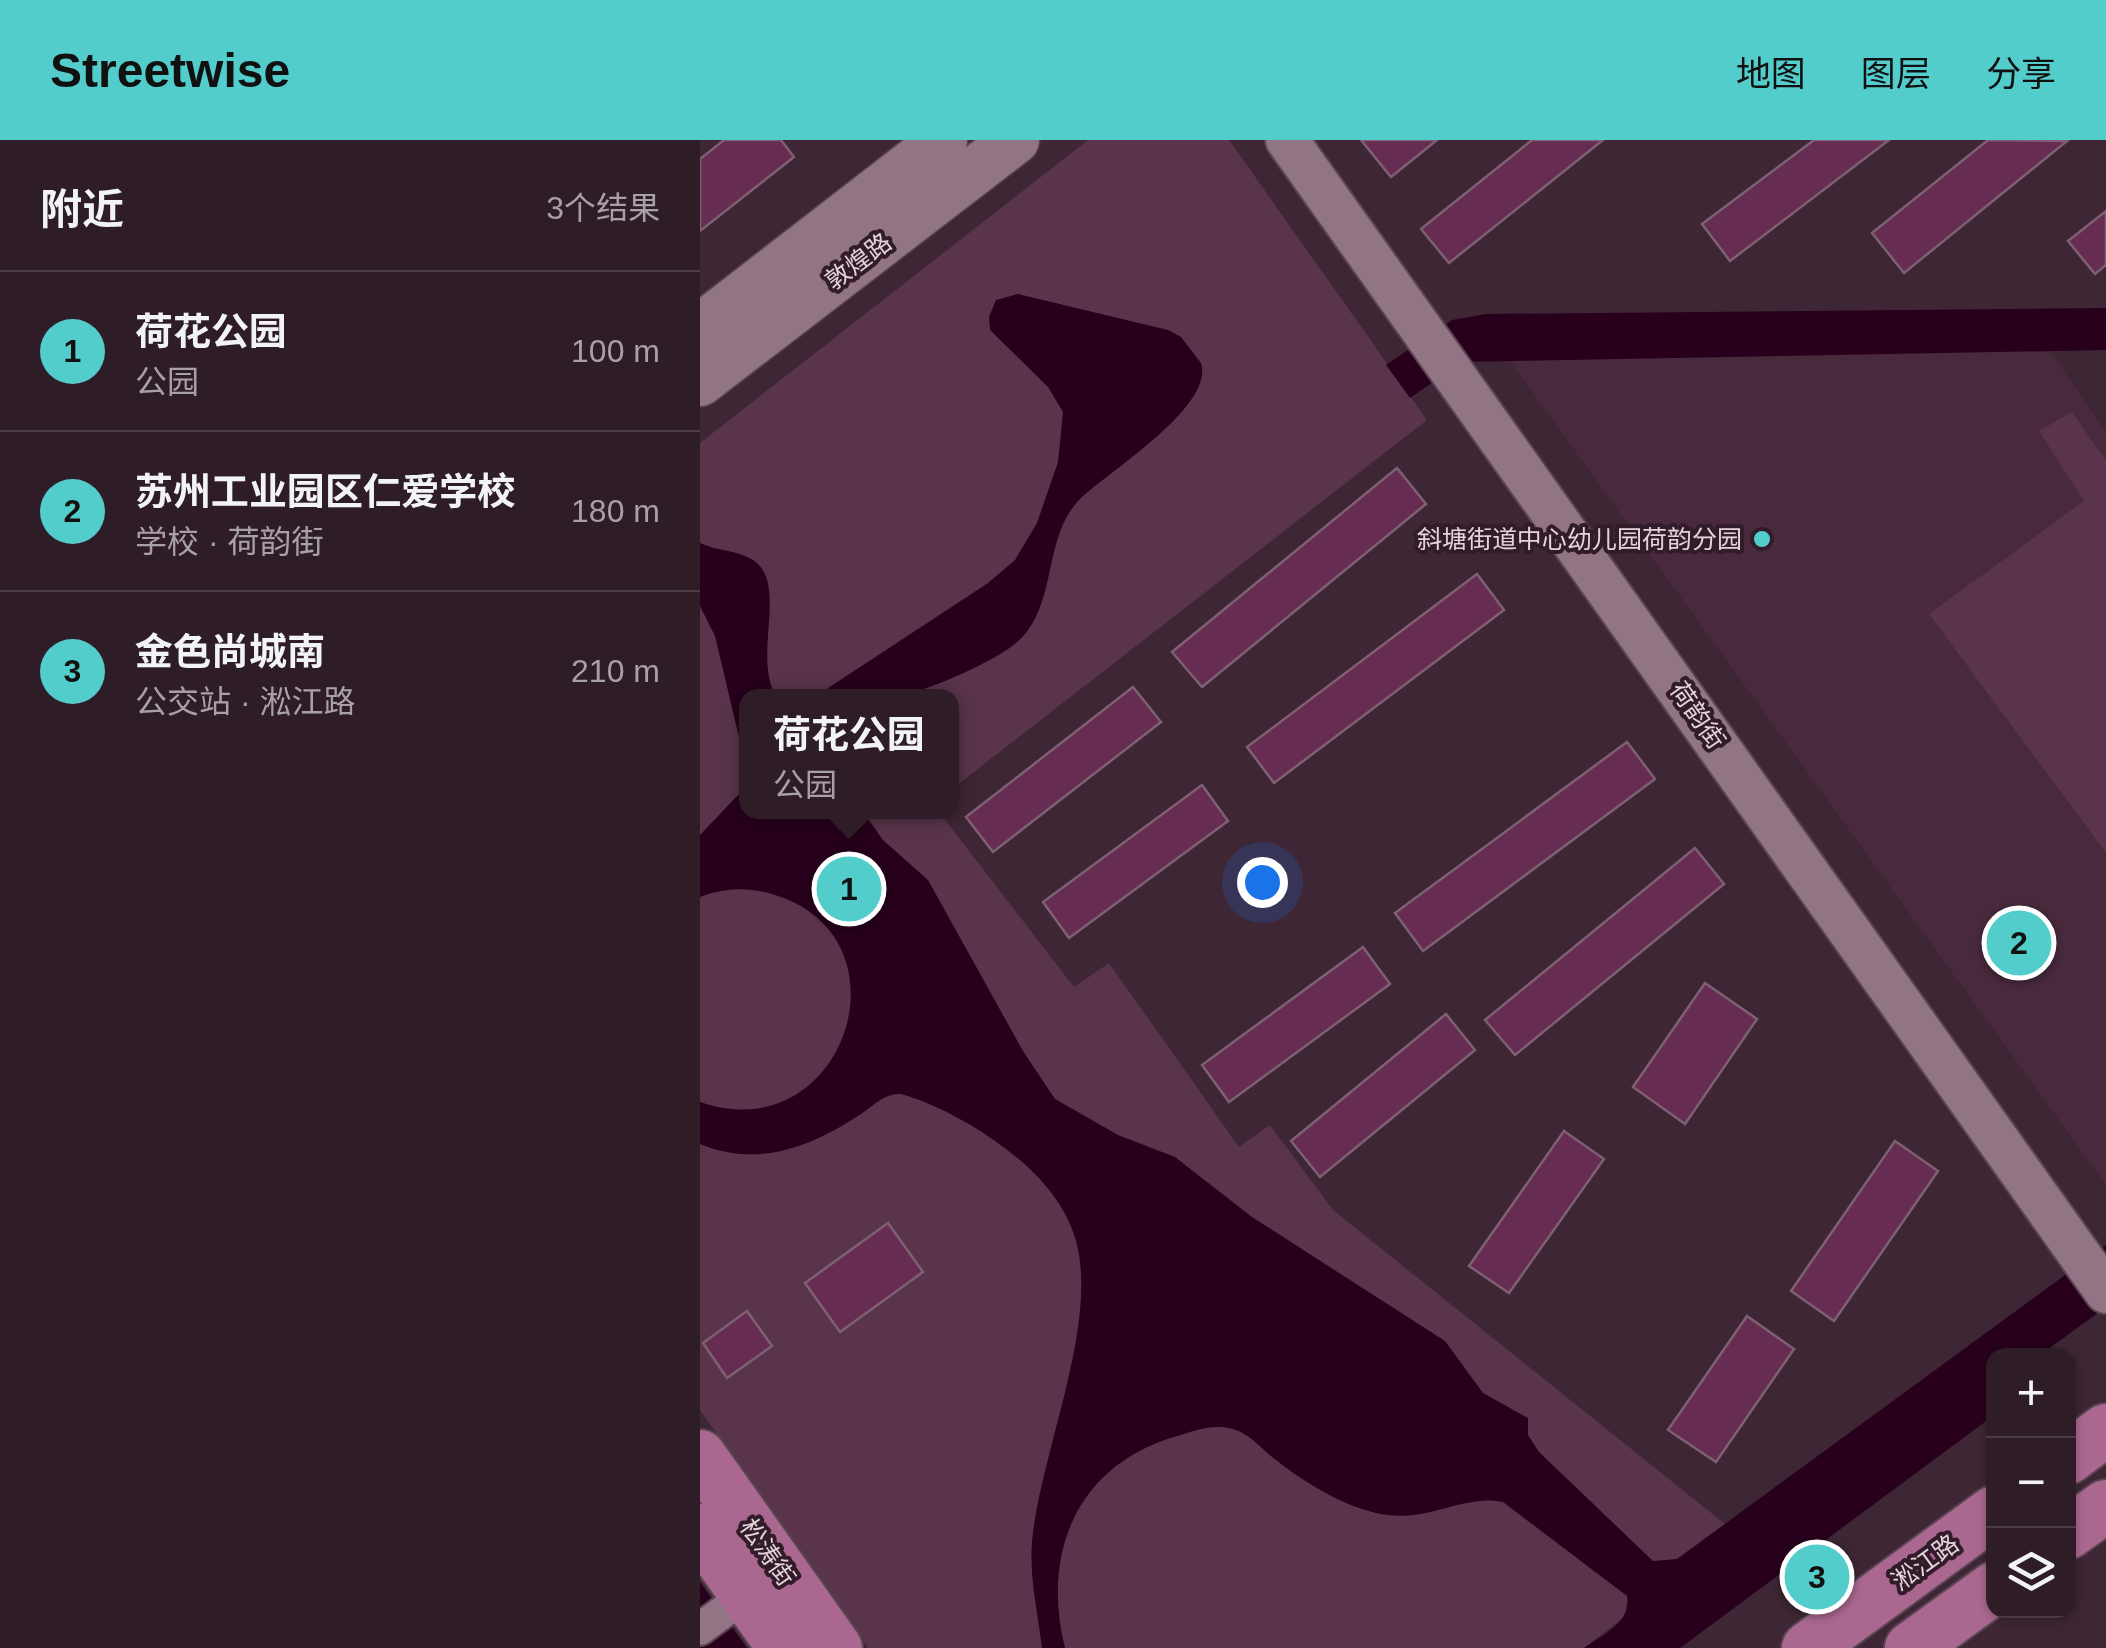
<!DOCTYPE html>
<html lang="zh">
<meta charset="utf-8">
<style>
:root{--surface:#2e1c27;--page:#36252f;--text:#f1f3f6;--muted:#a7a1a7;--line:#493a44;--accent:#53cdcb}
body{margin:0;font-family:Helvetica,"Noto Sans SC",sans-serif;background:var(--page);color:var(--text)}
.controls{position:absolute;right:30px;bottom:30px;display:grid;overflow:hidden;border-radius:20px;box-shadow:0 2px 8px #0004}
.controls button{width:90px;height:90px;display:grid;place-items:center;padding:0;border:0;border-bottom:2px solid var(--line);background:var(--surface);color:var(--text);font:50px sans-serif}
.you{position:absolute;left:562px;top:742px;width:35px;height:35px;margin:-25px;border:8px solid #fff;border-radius:50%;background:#1a73e8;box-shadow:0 0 0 15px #1a73e833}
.badge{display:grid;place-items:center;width:65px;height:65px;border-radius:50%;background:var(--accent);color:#111;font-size:32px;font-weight:700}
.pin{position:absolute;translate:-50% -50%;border:5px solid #fff;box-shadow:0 2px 10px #0006}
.popup{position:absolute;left:39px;top:549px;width:220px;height:130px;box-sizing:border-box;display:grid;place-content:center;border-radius:20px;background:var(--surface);filter:drop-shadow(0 2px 8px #0005);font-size:32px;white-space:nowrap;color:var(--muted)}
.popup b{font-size:38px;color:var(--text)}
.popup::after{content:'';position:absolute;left:50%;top:100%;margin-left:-20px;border:20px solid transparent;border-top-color:var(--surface)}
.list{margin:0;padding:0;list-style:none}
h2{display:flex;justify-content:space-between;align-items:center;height:130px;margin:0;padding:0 40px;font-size:42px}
h2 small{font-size:32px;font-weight:400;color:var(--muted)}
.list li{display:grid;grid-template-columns:65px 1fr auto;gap:30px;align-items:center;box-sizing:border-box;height:160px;padding:0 40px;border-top:2px solid var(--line)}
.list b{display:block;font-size:38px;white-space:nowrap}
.list p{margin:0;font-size:32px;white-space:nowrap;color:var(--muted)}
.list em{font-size:32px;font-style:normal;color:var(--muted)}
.icon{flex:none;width:55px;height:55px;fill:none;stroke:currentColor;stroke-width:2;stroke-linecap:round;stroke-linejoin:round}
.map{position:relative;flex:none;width:1406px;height:1508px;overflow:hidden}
header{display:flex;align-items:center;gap:60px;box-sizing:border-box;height:140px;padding:0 50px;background:var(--accent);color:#111}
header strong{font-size:48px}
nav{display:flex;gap:55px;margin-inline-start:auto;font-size:35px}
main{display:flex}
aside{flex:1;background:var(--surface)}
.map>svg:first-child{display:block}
</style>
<header>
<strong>Streetwise</strong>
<nav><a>地图</a><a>图层</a><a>分享</a></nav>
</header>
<main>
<aside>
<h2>附近<small>3个结果</small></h2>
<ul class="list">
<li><span class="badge">1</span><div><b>荷花公园</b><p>公园</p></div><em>100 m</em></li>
<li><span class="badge">2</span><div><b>苏州工业园区仁爱学校</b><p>学校 · 荷韵街</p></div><em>180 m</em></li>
<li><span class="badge">3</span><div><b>金色尚城南</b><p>公交站 · 淞江路</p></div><em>210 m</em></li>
</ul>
</aside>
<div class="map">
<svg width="1406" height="1508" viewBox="0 0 1406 1508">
<rect width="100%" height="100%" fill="#3e2634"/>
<path fill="#492a3d" d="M 1350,211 L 1406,292 L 1406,1045 L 810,221 Z"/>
<path fill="#5a344b" d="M 388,0 L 529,0 L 727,280 L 252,649 L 252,556 L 46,556 L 46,672 L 239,672 L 374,847 L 409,823 L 539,1007 L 570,985 L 633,1070 L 1025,1384 L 928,1456 L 924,1477 L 884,1508 L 168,1508 L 0,1270 L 0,303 Z
M 1372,272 L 1406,321 L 1406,713 L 1229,474 L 1384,361 L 1339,291 Z"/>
<path fill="#28001c" d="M 318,154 L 468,190 L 481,197 L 501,223 C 515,266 409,331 380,359 C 340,399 360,473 311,507 C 284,526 231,549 200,556 C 175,562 142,557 116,556 L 288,443 L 315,420 L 337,383 L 358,322 L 363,272 L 348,247 L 290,190 L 289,177 L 296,160 Z
M 1406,168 L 1406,210 L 762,222 L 710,258 L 686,225 L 752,180 L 786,174 Z
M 0,403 C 17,411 37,410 53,420 C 89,443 52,516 76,556 L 46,556 L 46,672 L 163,672 L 183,700 L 228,740 L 323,911 L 355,959 L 418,995 L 475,1017 L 552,1077 L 745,1201 L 783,1253 L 828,1278 L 828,1295 L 839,1312 L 953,1421 L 977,1419 L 1406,1105 L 1406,1167 L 1340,1215 L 1294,1216 L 1293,1276 L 980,1508 L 884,1508 C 902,1495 933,1481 927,1456 L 803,1362 C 763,1353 726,1385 676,1373 C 641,1365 604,1342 576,1320 C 561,1309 552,1295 533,1289 C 514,1283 492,1291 474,1297 C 377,1326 341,1413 365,1508 L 342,1508 C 338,1473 329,1437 332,1402 C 340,1313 399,1185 376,1101 C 367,1067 341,1037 315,1016 C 283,990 240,965 201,954 C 185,953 174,965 161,974 C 111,1007 58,1028 0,1004 L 0,962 C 144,1012 215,798 75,755 C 50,747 25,747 0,757 L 0,695 L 39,654 L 46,627 L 15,496 L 0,466 Z
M 0,1442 L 47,1508 L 0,1508 Z"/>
<path fill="#672c52" stroke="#7d6071" stroke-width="2.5" d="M 24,0 L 81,0 L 94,17 L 0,91 L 0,19 Z
M 661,0 L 737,0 L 691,37 Z
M 832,0 L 903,0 L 749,123 L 721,89 Z
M 1114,0 L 1189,0 L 1030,121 L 1002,84 Z
M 1288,0 L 1367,1 L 1204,133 L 1172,93 Z
M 1406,71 L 1406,125 L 1395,134 L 1368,101 Z
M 697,328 L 726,364 L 502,547 L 472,512 Z
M 777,434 L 804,470 L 574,643 L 547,607 Z
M 433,547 L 461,582 L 293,712 L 266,677 Z
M 927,602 L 955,639 L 723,811 L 695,773 Z
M 502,645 L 528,681 L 369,798 L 343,762 Z
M 995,708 L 1024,744 L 815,915 L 785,880 Z
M 663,807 L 690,844 L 529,962 L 502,925 Z
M 1005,843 L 1057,879 L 985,984 L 933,947 Z
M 746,874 L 775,910 L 620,1037 L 591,1001 Z
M 864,991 L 904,1019 L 809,1153 L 769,1126 Z
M 1195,1001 L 1238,1031 L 1134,1181 L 1091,1151 Z
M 188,1083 L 223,1132 L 140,1192 L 105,1143 Z
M 47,1171 L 72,1206 L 27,1238 L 3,1203 Z
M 1047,1176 L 1094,1209 L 1016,1322 L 968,1290 Z"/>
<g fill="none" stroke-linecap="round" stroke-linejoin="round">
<g stroke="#594551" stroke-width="36">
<path id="minor" d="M 0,1489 L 46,1455"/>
</g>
<g stroke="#594551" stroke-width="46">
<path id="tertiary" d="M 587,0 L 1406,1152"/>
</g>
<g stroke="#594551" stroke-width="51">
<path id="secondary" d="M 0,188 L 243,0
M 0,242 L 315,0"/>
</g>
<g stroke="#594551" stroke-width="56">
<path id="primary" d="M 0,1316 L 136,1508
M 1368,1318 L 1406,1290
M 0,1390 L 84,1508
M 1368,1393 L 1406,1366
M 1108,1508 L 1294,1372
M 1211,1508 L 1294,1448"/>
</g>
<use href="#minor" stroke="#927585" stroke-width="32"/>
<use href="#tertiary" stroke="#927585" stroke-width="42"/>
<use href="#secondary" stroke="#927585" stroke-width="48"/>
<use href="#primary" stroke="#aa6890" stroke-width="52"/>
</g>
<circle fill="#53cdcb" stroke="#331c2a" stroke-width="4" cx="1062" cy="399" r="10"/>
<g text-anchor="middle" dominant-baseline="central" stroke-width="8" stroke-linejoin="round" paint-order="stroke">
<g font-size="25" fill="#e3d3db" stroke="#331c2a">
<text transform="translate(158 121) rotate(-37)">敦煌路</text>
<text transform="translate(998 575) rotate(55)">荷韵街</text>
<text transform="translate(68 1412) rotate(55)">松涛街</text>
<text transform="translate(1225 1422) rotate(-36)">淞江路</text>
</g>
<g font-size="25" fill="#e3d3db" stroke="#331c2a" text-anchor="end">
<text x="1042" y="399">斜塘街道中心幼儿园荷韵分园</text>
</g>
</g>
</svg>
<div class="controls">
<button>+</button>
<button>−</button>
<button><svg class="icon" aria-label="layers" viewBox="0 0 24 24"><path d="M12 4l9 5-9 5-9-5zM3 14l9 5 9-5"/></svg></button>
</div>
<div class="you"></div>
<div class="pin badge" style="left:149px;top:749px">1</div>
<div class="popup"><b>荷花公园</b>公园</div>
<div class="pin badge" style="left:1319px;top:803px">2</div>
<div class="pin badge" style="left:1117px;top:1437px">3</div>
</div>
</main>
